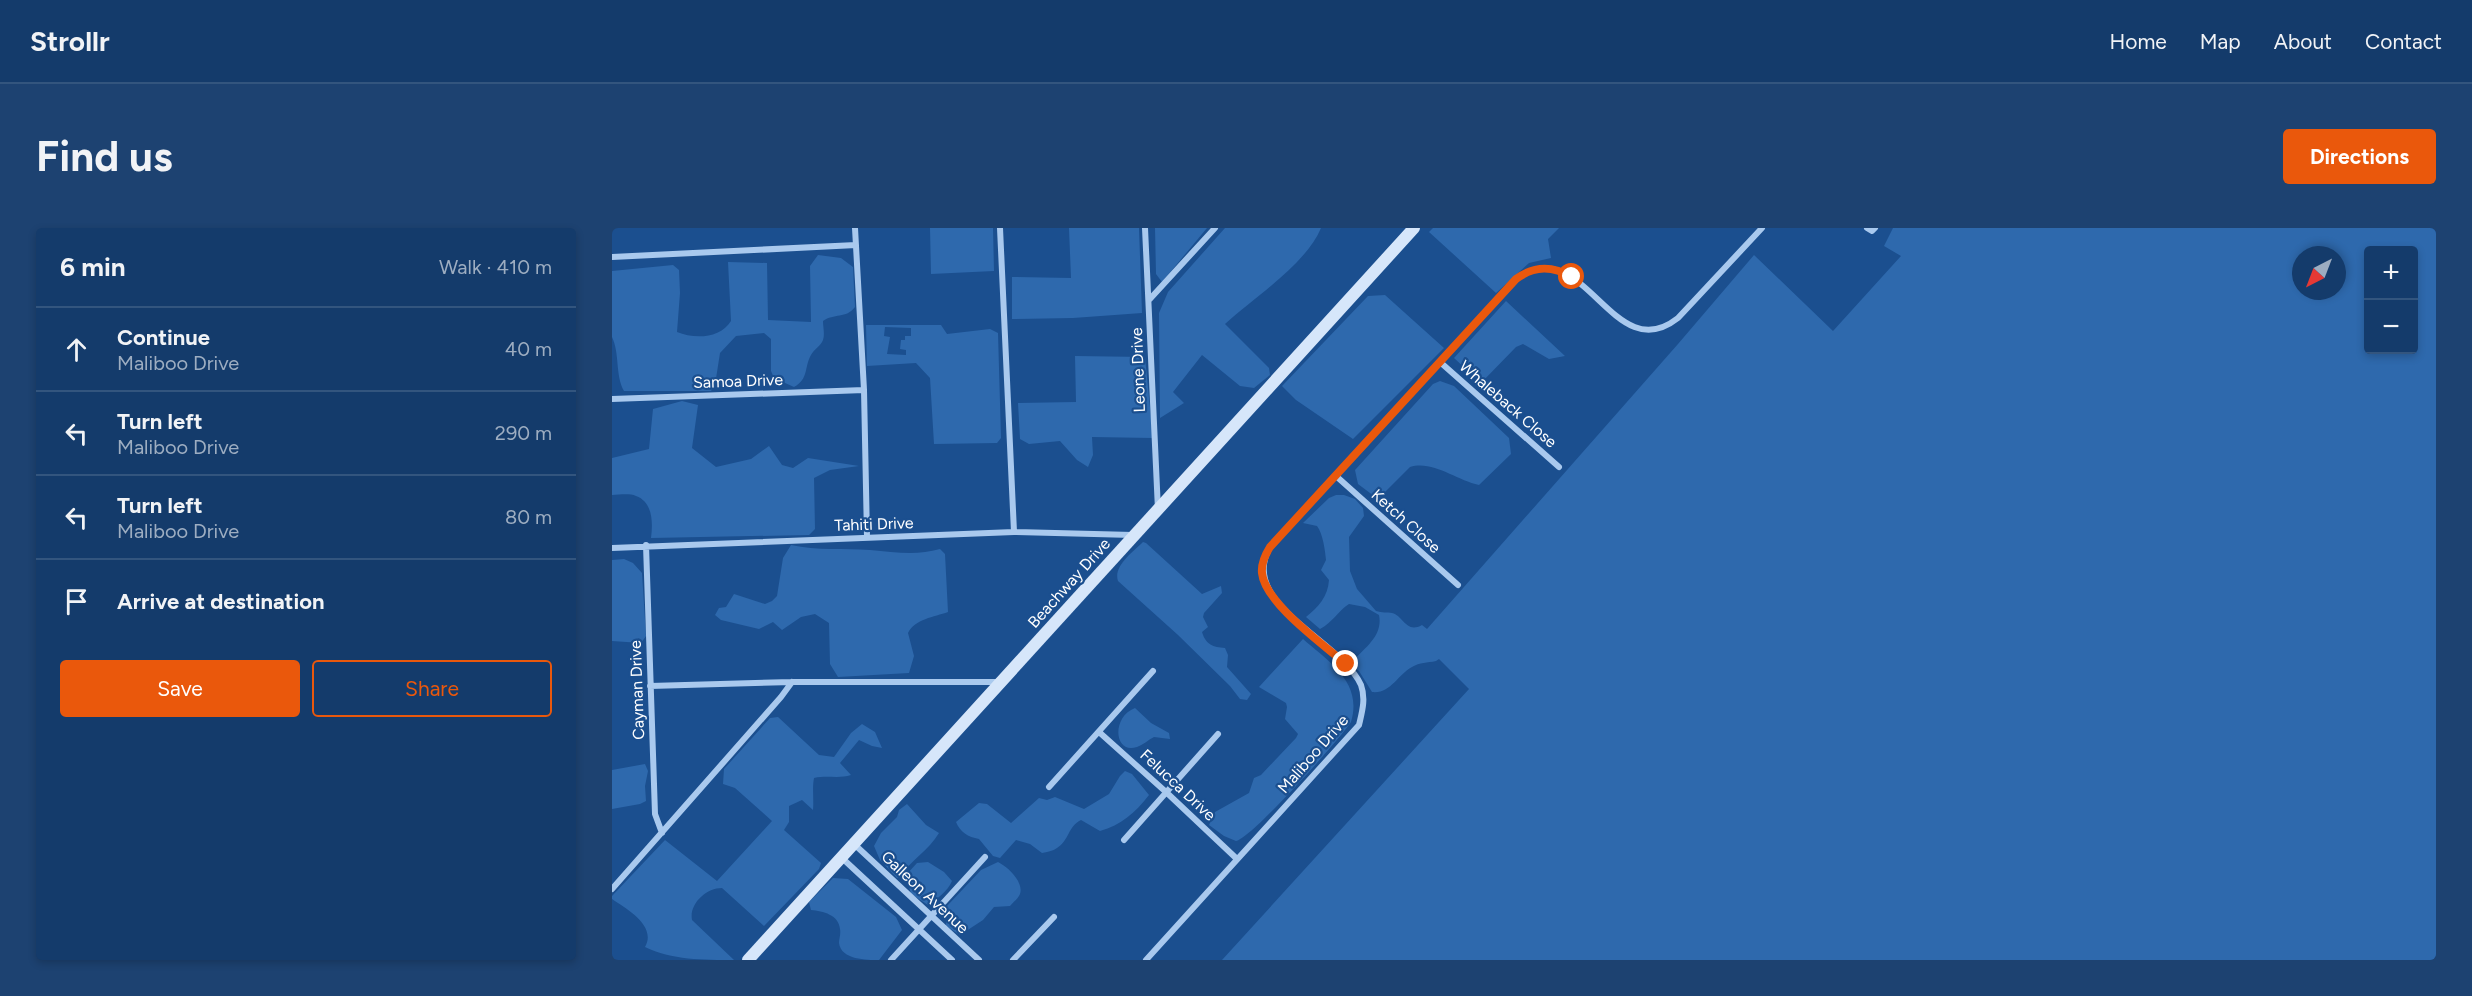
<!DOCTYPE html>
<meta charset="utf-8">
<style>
:root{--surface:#143b6b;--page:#1d4271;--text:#f1f3f6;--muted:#9dadc1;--line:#33557e;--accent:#ea580c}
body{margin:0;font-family:Figtree,sans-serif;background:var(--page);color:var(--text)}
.controls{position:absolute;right:18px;top:18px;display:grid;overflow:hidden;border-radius:6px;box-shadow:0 3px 9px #0003}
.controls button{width:54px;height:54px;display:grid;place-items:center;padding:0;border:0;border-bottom:2px solid var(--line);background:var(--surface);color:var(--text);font:30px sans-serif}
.compass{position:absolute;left:1680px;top:18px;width:54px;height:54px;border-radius:50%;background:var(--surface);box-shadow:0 3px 9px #0003;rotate:222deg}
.stop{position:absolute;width:18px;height:18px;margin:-14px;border:4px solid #ea580c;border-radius:50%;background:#fff}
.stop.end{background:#ea580c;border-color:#fff;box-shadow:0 2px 6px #0008}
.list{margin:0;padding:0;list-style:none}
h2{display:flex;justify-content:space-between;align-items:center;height:78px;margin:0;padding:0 24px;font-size:26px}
h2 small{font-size:20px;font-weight:400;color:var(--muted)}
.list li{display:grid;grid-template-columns:39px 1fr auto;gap:18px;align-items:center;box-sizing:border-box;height:84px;padding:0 24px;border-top:2px solid var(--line)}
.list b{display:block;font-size:22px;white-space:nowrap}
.list p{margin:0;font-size:20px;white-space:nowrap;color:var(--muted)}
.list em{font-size:20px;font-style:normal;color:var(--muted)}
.actions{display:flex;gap:12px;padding:18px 24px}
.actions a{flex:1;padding:14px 0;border:2px solid var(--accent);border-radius:6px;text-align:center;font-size:21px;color:var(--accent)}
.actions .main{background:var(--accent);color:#fff}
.icon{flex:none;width:33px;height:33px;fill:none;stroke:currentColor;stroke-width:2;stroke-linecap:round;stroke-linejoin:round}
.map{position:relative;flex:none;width:1824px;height:732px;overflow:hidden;border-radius:6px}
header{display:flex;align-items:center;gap:36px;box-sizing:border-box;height:84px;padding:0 30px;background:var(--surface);border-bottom:2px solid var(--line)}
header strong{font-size:28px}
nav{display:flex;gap:33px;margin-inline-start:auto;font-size:21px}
.intro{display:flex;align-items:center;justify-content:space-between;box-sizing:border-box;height:144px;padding:0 36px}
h1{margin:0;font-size:42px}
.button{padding:15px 27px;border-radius:6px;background:var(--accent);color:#fff;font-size:21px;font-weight:700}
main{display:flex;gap:36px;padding:0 36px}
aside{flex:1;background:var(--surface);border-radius:6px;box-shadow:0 3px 9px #0003}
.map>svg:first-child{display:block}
</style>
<header>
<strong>Strollr</strong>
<nav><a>Home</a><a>Map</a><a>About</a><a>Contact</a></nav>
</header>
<div class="intro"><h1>Find us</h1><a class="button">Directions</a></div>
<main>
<aside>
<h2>6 min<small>Walk · 410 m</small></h2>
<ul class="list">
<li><svg class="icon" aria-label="ahead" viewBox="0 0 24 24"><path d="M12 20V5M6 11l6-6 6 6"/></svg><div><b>Continue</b><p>Maliboo Drive</p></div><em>40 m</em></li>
<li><svg class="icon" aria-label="left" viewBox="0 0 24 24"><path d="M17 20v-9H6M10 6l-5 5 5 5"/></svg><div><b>Turn left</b><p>Maliboo Drive</p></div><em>290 m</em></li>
<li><svg class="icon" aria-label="left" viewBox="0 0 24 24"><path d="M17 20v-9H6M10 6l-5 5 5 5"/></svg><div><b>Turn left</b><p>Maliboo Drive</p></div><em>80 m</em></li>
<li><svg class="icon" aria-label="arrive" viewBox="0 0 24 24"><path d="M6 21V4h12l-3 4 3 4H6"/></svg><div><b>Arrive at destination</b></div></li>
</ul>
<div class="actions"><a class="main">Save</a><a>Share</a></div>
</aside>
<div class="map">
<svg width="1824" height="732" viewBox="0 0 1824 732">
<rect width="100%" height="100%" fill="#1b4f8f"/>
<path fill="#2e69ad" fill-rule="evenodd" d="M 318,0 L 381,0 L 382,43 L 319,46 Z
M 457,0 L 527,0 L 530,85 L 461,90 L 400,91 L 400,49 L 459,50 Z
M 543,0 L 595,0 L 550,54 L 544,46 Z
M 613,0 L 709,0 C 694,36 643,69 613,96 L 657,140 L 658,147 L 642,160 L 628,158 L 590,127 L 561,164 L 572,175 L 548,190 L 547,85 L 556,64 Z
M 821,0 L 947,0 L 936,11 L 939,30 L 917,35 L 884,65 L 817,4 Z
M 1281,0 L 1824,0 L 1824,732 L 610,732 L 857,461 L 827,431 L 824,433 C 815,435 808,434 800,439 C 785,447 779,466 760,464 L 747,443 L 740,438 L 742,432 C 755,418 771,407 767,387 L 753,379 L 737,376 C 726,383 720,395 708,401 L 694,389 C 706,379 716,369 717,352 L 709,342 L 714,332 C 713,322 711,306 705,298 L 691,295 L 717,270 L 724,267 L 732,267 L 743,271 L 751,280 L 752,288 L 737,309 L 738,343 L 745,361 L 764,383 C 770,385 775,384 780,385 C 792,388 794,406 810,397 L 815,401 L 1066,116 L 1142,27 L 1221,103 L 1289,28 L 1272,18 ZM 1756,22 L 1802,22 L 1802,122 L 1756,122 ZM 1689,27 L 1725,27 L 1725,63 L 1689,63 Z
M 206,27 L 229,30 L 241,39 L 243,79 C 234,91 222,85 211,93 C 211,99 213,106 211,112 C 209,118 202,121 199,127 C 192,139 197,151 182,159 L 162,150 L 159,143 L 159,111 L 152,105 L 124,108 L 108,125 L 103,157 L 99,163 L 12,163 C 3,147 8,126 0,109 L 0,43 L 61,37 L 67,42 L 68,65 L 65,104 C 82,111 108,111 119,93 L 116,34 L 155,35 L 156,92 L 199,94 L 198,38 Z
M 773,67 L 832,120 L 741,211 L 684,172 L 670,158 L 756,68 Z
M 894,73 L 953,128 L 937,131 L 911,116 L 904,119 L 869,155 L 842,130 Z
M 254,97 L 329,97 L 335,106 L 378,101 L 386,105 L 389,210 L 385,215 L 322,216 L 318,150 L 304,135 L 255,138 ZM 273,99 L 299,100 L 299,108 L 293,108 L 293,112 L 289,112 L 288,121 L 294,122 L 294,127 L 275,126 L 278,109 L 272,108 Z
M 463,128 L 533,129 L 541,210 L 480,209 L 481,227 L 476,239 L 465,232 L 448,213 L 417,216 L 408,211 L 406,175 L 464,174 Z
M 828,153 L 842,158 L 897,210 L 899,226 L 867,257 C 844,252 821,232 798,239 L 766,271 L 746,256 L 743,242 L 821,156 Z
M 70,173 L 86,177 L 80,220 L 104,239 L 139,231 L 157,218 L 170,237 L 181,240 L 196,230 L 247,238 L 218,242 L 202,250 L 203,301 L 197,307 L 39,310 C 41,295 41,274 24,268 C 17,265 7,267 0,267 L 0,230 L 37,221 L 41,181 Z
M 531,314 L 534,315 L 590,366 L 609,358 L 610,365 L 592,385 L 591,389 L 596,399 L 590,404 C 594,417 601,419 613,420 L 616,427 L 615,439 L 639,466 L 635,472 L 628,471 L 618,458 L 566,407 L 506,353 C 501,338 521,324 531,314 Z
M 179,317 C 205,323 232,320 258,322 C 283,324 304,328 328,321 L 333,326 L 336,384 C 322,389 303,391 296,405 L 302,428 L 297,445 L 226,449 L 218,436 L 217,395 L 203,386 L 189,389 L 170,402 L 161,394 L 147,401 L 109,392 L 103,387 L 107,380 L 114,379 L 122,366 L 153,376 L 160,373 L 165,368 L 171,330 Z
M 12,331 L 21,335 L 30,345 L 34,408 L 29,415 L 0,413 L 0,332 Z
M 691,411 C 717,434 751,454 739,494 C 728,511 639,611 624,613 L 612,608 L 597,597 L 603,584 L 637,565 L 642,550 L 649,547 L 684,510 L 686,506 L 673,491 L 675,479 L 674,475 L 647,459 Z
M 523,480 L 539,495 L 557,505 L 558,511 L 542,509 C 536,512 531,517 525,519 C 502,527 499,489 523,480 Z
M 166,489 L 207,527 L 222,529 L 239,505 L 250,496 L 263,504 L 270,520 L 260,518 L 247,512 L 228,535 L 239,547 C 227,551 215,547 202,550 C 200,561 202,571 201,582 L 190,572 L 177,578 L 177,594 L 172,602 L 209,635 L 207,641 L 152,698 L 110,660 C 94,660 77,676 80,692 L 122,732 C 92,732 59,732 33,719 C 45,698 15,681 0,671 L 0,668 L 53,612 L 105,653 L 160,593 L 123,560 L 111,556 L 112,541 L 158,490 Z
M 33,536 L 36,543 L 33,558 L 34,573 L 28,576 L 0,581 L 0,542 Z
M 513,543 L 520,546 L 537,567 C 523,585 509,597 488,603 L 469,592 C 456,598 457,613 445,620 C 441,623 435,624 430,625 L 418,616 L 404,612 L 388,630 L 381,628 L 367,611 C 356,609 348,604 344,594 L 367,575 L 375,576 L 399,595 L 427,570 L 435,572 L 443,569 L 472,581 L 497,566 L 508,548 Z
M 295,576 L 314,597 L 327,605 C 317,622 299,632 288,649 L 285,650 L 268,632 L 262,618 L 269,605 L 285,589 L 287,582 Z
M 316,634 L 332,644 L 340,653 C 335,664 326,670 316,677 L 299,666 L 294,647 L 305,635 Z
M 386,634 C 396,639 412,654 408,666 C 406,671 401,674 398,678 L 382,679 L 371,692 L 348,707 L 334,698 L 335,678 L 369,642 Z
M 221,650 L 236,651 L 284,689 L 290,702 L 267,732 C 255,732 229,732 227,715 C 227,711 229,706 228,701 C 227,687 211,683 199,682 L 197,674 Z"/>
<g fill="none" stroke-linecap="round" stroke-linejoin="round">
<path stroke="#a9c9ee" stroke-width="6" d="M 243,0 L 252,162 L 255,309
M 388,0 L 402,304
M 533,0 L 546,282
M 1255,0 L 1260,3 L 1263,0
M 0,29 L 244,17
M 537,72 L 603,0
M 828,134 L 947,239
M 0,171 L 252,162
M 724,248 L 846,357
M 34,317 L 43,586 L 50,605
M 0,320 L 402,304 L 521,307
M 38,458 L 180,454 L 388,454
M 487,504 L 554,564 L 625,631
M 437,559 L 541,443
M 512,612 L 606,506
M 242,616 L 367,732
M 230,630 L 340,732
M 0,661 L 169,469 L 180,454
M 279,732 L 373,629
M 401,732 L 442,689
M 534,732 L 747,497 C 750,484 754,471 749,457 C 729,412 625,376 658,319 L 904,51 C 973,2 1000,142 1066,90 L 1150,0"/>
<path stroke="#d6e6fa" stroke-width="12" d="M 136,732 L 802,0"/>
</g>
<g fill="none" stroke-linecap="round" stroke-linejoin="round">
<path stroke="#ea580c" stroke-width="8" d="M 734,436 C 711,416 653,375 650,345 C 649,335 653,327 658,319 L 904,51 C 923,37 941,38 960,49"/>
</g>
<g text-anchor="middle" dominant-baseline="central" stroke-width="4.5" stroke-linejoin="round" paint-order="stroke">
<g font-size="16" fill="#fff" stroke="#1b4f8f">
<text transform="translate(526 142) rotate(-92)">Leone Drive</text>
<text transform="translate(126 153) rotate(-2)">Samoa Drive</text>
<text transform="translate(896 176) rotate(41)">Whaleback Close</text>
<text transform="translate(794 293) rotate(42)">Ketch Close</text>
<text transform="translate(262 296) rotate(-2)">Tahiti Drive</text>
<text transform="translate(457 355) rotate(-48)">Beachway Drive</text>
<text transform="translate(25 462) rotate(-92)">Cayman Drive</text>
<text transform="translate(701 526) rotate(-49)">Maliboo Drive</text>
<text transform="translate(566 557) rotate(43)">Felucca Drive</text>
<text transform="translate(313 664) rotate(43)">Galleon Avenue</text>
</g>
</g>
</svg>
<div class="controls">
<button>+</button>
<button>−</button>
</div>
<svg class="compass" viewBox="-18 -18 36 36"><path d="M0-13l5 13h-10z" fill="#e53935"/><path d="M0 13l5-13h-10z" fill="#9dadc1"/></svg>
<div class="stop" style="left:960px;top:49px"></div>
<div class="stop end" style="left:734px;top:436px"></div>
</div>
</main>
